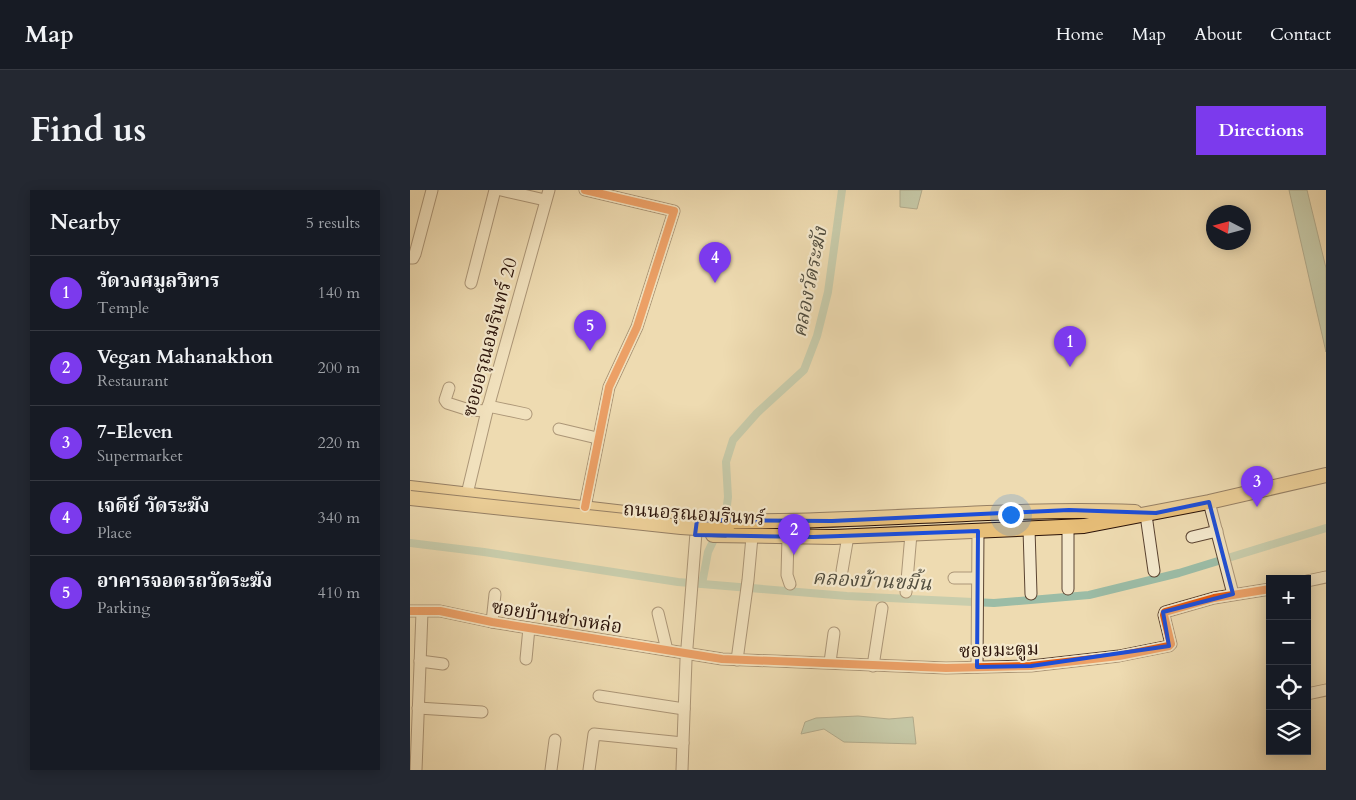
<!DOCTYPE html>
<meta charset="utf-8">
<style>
:root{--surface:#171b24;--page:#242831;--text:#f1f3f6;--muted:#9ea1a6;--line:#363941;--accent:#7c3aed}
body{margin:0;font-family:Cardo,"Noto Serif Thai",serif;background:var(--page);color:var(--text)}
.controls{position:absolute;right:15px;bottom:15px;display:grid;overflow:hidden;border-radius:0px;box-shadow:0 2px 12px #0003}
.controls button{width:45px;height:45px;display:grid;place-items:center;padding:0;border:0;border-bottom:1px solid var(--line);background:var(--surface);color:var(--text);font:25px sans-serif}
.compass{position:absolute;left:796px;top:15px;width:45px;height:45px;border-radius:50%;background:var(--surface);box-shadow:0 2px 12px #0003;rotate:276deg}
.you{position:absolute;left:600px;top:324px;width:18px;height:18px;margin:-12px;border:4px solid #fff;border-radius:50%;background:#1a73e8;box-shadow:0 0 0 8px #1a73e833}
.badge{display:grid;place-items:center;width:32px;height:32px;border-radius:50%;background:var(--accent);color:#fff;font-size:16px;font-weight:700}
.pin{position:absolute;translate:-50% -41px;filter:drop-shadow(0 1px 2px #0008)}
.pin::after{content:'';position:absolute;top:26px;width:18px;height:15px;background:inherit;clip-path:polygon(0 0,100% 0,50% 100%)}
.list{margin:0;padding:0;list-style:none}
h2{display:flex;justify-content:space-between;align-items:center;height:65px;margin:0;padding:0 20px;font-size:21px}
h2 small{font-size:16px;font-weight:400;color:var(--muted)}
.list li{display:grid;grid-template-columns:32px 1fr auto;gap:15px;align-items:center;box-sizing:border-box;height:75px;padding:0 20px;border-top:1px solid var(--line)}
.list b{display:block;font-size:19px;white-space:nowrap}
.list p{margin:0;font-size:16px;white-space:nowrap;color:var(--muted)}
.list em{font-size:16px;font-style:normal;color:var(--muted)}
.icon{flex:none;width:28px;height:28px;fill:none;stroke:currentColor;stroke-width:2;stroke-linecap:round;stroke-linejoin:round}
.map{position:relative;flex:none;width:916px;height:580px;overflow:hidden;border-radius:0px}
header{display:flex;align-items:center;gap:30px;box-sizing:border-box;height:70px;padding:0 25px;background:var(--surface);border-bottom:1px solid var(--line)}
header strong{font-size:24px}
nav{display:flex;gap:28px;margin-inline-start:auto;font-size:18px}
.intro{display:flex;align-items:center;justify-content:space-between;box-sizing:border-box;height:120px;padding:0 30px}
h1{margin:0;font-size:35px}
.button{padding:12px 22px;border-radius:0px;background:var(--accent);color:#fff;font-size:18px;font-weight:700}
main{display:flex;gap:30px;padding:0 30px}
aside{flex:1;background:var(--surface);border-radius:0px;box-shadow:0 2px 12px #0003}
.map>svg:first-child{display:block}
</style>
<header>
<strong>Map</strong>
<nav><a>Home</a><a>Map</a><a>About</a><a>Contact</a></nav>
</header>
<div class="intro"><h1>Find us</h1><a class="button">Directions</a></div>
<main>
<aside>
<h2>Nearby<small>5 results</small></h2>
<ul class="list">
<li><span class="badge">1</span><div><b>วัดวงศมูลวิหาร</b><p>Temple</p></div><em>140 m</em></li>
<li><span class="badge">2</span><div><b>Vegan Mahanakhon</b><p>Restaurant</p></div><em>200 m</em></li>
<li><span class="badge">3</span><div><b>7-Eleven</b><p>Supermarket</p></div><em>220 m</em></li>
<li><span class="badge">4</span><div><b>เจดีย์ วัดระฆัง</b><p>Place</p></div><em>340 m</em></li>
<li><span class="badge">5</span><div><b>อาคารจอดรถวัดระฆัง</b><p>Parking</p></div><em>410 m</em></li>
</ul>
</aside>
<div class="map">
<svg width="916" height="580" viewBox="0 0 916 580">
<rect width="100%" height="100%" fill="#eedbb1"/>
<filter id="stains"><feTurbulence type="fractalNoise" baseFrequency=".004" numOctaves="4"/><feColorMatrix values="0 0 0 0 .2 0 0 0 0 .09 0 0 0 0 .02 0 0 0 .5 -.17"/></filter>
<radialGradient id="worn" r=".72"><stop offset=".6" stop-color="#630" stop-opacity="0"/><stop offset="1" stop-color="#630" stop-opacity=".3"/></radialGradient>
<!-- water -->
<g fill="#9bbca6" stroke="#6e7867">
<path d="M490 0H512L507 19 490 17Z"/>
<path d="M879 0H897L916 78V162Z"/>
<path d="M448 526 479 529 503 527 506 554 434 552 414 539 391 544 395 532 406 528Z"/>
</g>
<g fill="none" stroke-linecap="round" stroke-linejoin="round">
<!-- canal -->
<g stroke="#9bbca6" stroke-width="8">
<path d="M311 333 316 323 318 307 316 272 323 250 347 223 394 180 407 146 418 102 432 0"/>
<path d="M0 353 74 362 268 392 437 406 584 413 679 405 769 383 916 338"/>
<path d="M292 394 298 362 307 343"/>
</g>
<defs>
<g id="minor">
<path d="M91 0 135 10"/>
<path d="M175 0 264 21 227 137 199 197 175 317"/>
<path d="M0 68H3L5 64 22 0"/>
<path d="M61 93 85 0"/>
<path d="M39 198 35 210 37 213 59 220 77 221"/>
<path d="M78 216 116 224"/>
<path d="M149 239 187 248"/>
<path d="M57 304 77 221 139 0"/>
<path d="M799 312 823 404"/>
<path d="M736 325 744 381"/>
<path d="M658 338V399"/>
<path d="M619 339 621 404"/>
<path d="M378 347 377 385 380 394"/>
<path d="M782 347 807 341"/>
<path d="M432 381 438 346"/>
<path d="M544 388H567"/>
<path d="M897 391 916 387"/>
<path d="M496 402 501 344"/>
<path d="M0 421H30L82 432 312 469 536 478 621 476 709 466 759 456 761 454 754 425 755 422 804 408 860 399"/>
<path d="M248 423 257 460"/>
<path d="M82 432 85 404"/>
<path d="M116 469 119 438"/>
<path d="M327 470 338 390 342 347"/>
<path d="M10 471 33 474"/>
<path d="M420 472 424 443"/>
<path d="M463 476 472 418"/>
<path d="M567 477 568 341"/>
<path d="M897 504 916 500"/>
<path d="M189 506 274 519"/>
<path d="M8 518 72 522"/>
<path d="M6 580 12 422"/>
<path d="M141 580 145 550"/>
<path d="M179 580 184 544 273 553"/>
<path d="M272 580 276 470 287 330"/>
</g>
<g id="major">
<path d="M0 298 267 329C420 338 572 316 725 322"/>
<path d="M303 345 424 347 674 336 799 312 916 285"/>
</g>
</defs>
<!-- minor casing -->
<use href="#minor" stroke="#5b4432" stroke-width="13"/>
<!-- major casing -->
<use href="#major" stroke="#2a1208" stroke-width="16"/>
<!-- minor -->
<use href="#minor" stroke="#f4e8cc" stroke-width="11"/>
<!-- major -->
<use href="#major" stroke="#e7be78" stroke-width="14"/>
<defs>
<path id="major-bridge" d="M0 308 271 337 317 340"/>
</defs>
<!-- major-bridge casing -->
<use href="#major-bridge" stroke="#2a1208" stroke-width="16" stroke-linecap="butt"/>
<!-- major-bridge -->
<use href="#major-bridge" stroke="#e7be78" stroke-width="14"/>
<defs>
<g id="cycleway">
<path d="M175 0 264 21 227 137 199 197 175 317"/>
<path d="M0 421H30L82 432 312 469 536 478 621 476 709 466 759 456 761 454 754 425 755 422 804 408 860 399"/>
</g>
</defs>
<!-- cycleway casing -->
<use href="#cycleway" stroke="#f4e8cc" stroke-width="11"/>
<!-- cycleway -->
<use href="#cycleway" stroke="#e8590c" stroke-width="8"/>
</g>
<!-- marked area -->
<path d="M0 0H916V580H0ZM799 312 823 404 753 422 759 456 621 476 567 477 568 341 403 347 285 345 287 330 422 331 659 320 746 323Z" fill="#eedbb1" fill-opacity=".55" fill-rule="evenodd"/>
<path fill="none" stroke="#1d4ed8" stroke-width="4" stroke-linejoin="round" d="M799 312 823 404 753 422 759 456 621 476 567 477 568 341 403 347 285 345 287 330 422 331 659 320 746 323Z"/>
<g text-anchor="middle" stroke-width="4.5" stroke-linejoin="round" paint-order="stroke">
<!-- street labels -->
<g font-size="19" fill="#2a1208" stroke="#f4e8cc">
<text transform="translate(79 147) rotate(-75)" y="7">ซอยอรุณอมรินทร์ 20</text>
<text transform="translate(284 323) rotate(4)" y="7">ถนนอรุณอมรินทร์</text>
<text transform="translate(147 426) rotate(9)" y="7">ซอยบ้านช่างหล่อ</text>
<text transform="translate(589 459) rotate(-2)" y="7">ซอยมะตูม</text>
</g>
<!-- water labels -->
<g font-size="20" font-style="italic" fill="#524e3f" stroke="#f4e8cc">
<text transform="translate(399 92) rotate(-79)" y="7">คลองวัดระฆัง</text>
<text transform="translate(462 390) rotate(3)" y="7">คลองบ้านขมิ้น</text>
</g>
</g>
<rect width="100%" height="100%" filter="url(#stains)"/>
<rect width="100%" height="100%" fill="url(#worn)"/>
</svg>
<div class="controls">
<button>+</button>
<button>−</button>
<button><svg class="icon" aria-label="locate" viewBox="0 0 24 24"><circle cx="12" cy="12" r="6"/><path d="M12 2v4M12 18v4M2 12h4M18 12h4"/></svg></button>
<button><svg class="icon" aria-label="layers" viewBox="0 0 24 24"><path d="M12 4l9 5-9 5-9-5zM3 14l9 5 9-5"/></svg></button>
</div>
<svg class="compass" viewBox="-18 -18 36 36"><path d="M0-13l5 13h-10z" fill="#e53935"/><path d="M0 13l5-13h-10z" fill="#9ea1a6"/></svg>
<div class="you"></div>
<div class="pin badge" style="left:660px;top:177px">1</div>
<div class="pin badge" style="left:384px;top:365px">2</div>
<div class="pin badge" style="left:847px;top:317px">3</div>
<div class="pin badge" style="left:305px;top:93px">4</div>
<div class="pin badge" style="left:180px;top:161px">5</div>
</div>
</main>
